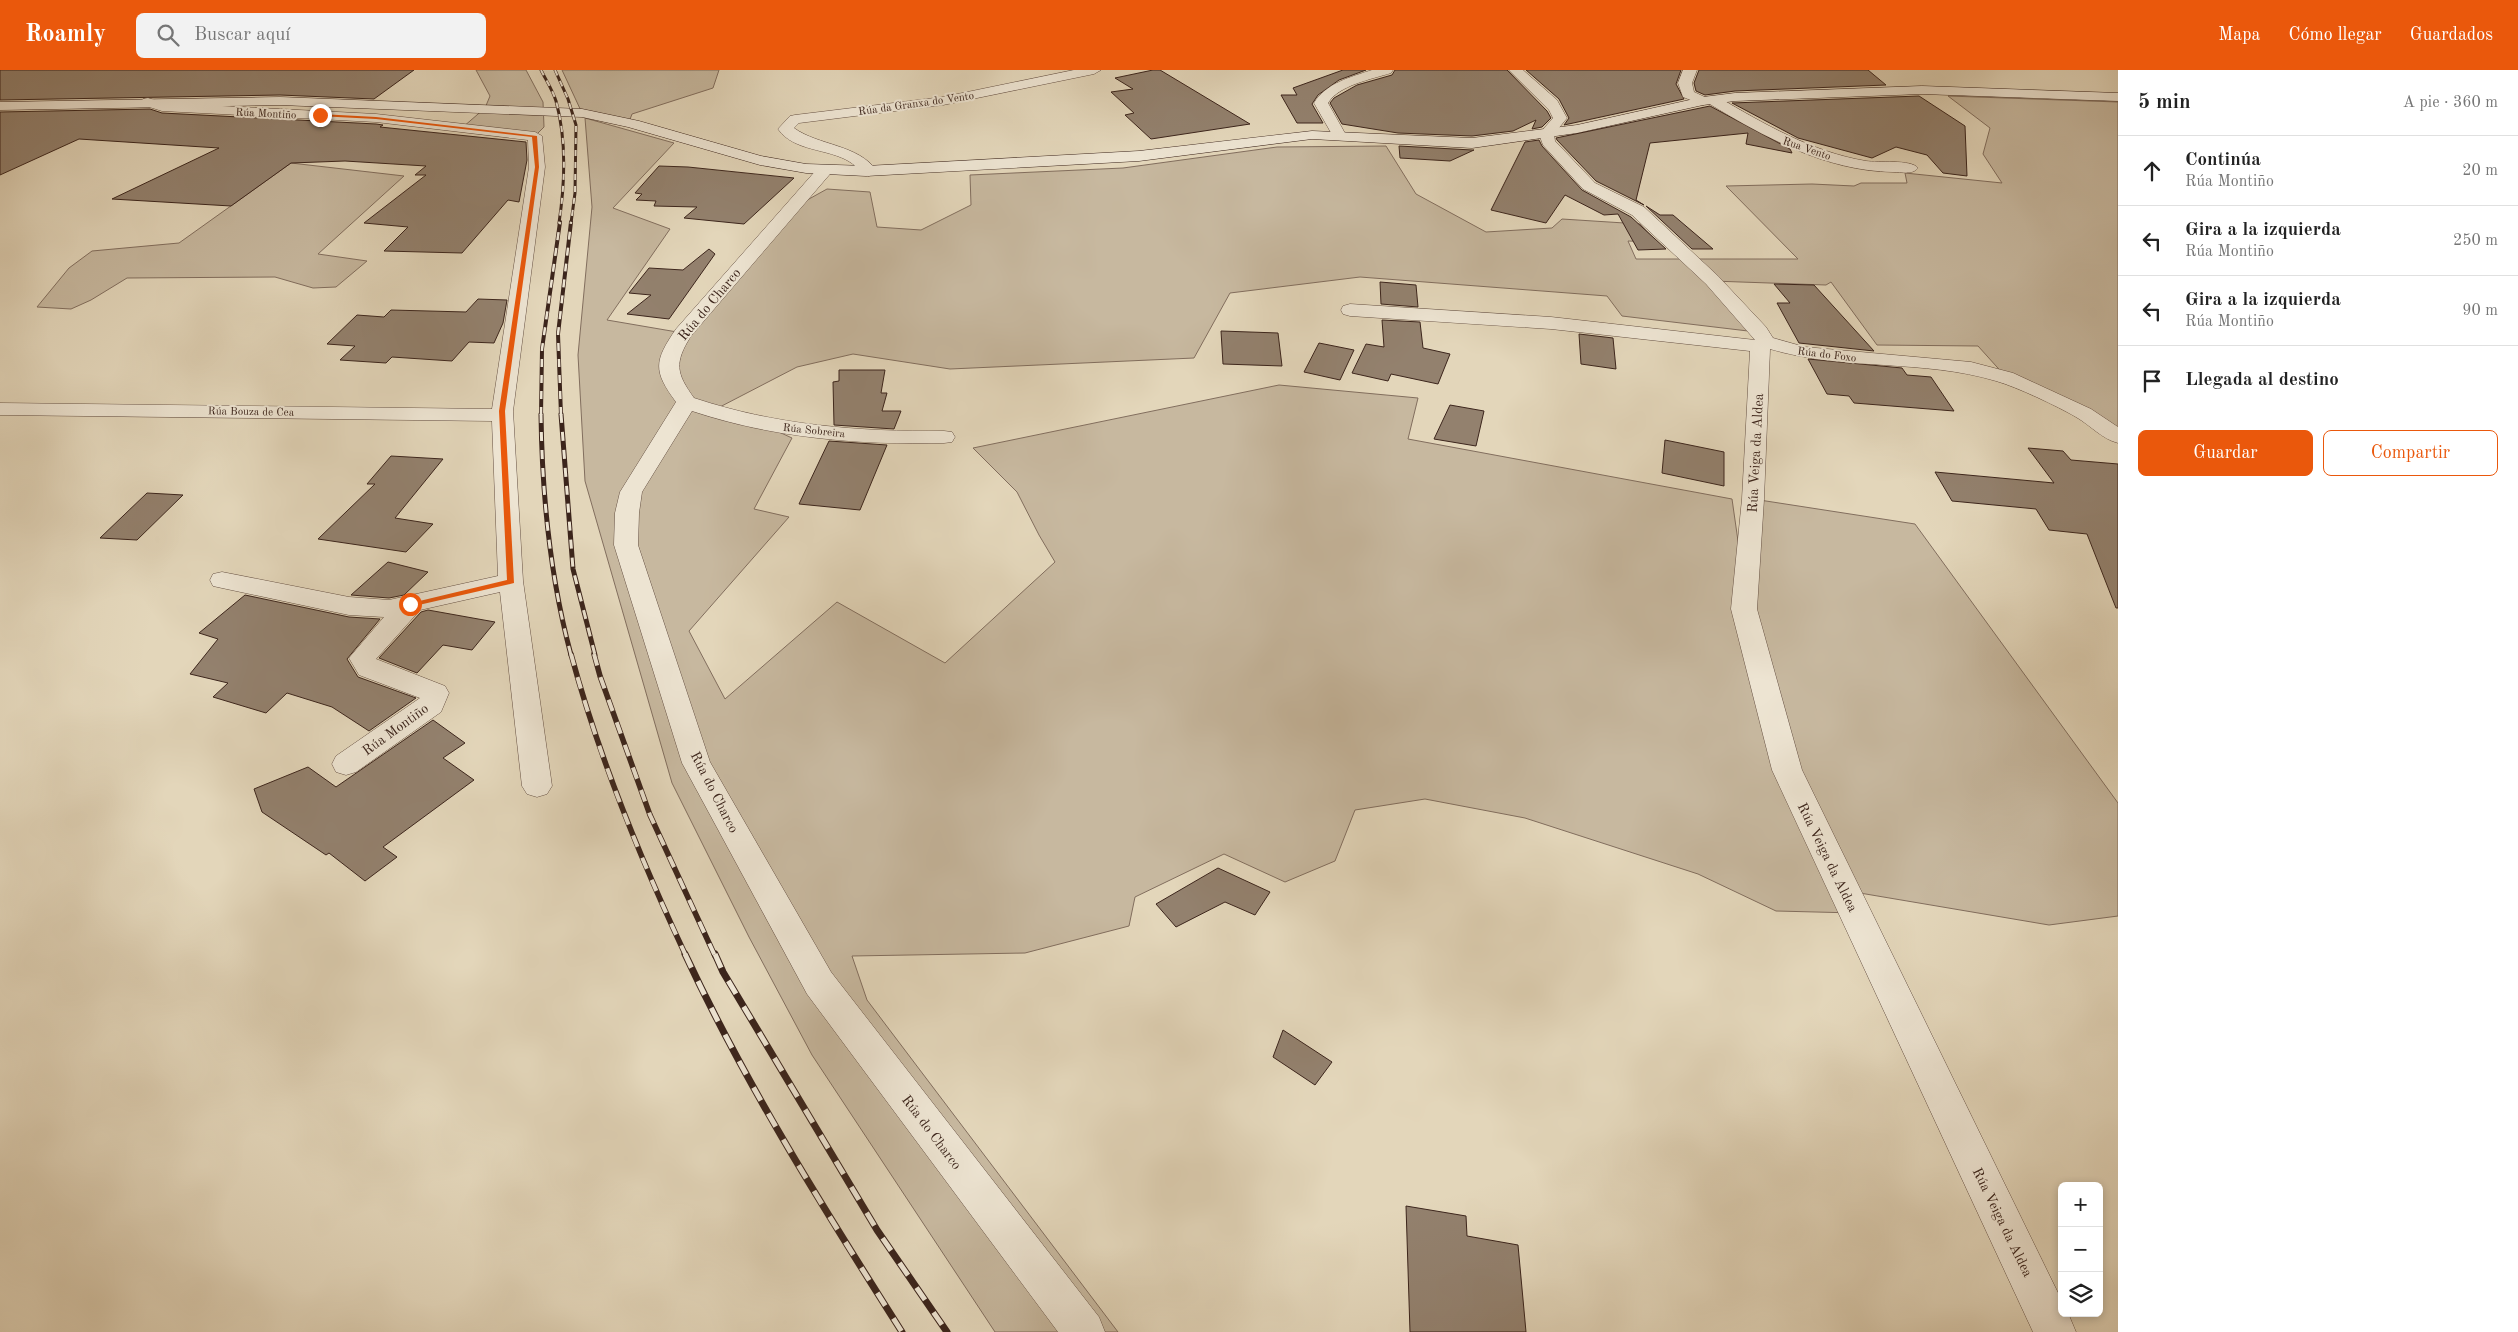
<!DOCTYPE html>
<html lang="es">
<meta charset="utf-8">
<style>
:root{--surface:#fff;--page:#f2f2f2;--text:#222;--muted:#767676;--line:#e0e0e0;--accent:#ea580c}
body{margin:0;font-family:"Old Standard TT",serif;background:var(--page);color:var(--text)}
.controls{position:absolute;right:15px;bottom:15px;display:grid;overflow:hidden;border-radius:8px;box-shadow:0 2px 8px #0003}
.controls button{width:45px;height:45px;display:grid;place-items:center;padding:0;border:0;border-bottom:1px solid var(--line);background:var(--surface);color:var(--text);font:25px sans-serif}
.stop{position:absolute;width:15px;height:15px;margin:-11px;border:4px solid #ea580c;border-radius:50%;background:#fff}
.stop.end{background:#ea580c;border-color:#fff;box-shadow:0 1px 5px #0008}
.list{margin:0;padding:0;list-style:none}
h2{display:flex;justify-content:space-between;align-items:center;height:65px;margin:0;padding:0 20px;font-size:21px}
h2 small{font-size:16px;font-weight:400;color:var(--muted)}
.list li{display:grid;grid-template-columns:32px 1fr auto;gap:15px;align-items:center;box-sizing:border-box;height:70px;padding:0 20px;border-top:1px solid var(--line)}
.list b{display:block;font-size:19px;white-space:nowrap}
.list p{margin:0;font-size:16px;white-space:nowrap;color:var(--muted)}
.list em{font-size:16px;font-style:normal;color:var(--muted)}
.actions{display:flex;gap:10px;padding:15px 20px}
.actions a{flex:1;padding:11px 0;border:1px solid var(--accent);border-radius:8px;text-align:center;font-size:18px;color:var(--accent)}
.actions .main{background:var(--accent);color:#fff}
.icon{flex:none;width:28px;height:28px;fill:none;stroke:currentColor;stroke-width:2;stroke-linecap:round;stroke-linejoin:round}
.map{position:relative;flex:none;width:2118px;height:1262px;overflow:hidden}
header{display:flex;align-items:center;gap:30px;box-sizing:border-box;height:70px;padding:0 25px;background:var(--accent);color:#fff}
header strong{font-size:24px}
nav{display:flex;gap:28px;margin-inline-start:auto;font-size:18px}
.search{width:350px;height:45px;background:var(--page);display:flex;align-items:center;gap:12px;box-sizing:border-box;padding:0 18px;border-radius:8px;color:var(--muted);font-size:19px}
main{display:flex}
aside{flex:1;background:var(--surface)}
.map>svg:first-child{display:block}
</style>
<header>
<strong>Roamly</strong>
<div class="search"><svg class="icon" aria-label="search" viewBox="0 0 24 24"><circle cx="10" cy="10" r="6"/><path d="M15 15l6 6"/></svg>Buscar aquí</div>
<nav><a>Mapa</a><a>Cómo llegar</a><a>Guardados</a></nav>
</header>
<main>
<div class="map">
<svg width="2118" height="1262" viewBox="0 0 2118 1262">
<rect width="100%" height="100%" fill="#e3d6ba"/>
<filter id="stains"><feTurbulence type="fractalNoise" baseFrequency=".004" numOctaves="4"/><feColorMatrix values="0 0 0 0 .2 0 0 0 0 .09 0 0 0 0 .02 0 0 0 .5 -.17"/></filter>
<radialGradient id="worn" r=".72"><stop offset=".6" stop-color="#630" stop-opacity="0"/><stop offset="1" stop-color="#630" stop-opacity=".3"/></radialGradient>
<!-- green -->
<g fill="#c7b89f" stroke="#826e5e">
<path d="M476 0H526L543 32 544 57 535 66 463 57 485 38 490 26Z"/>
<path d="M562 0H719L713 18 632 44 629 52 582 43Z"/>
<path d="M1948 26 2118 32V368L2006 307 1978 276 1877 275 1831 212 1826 215 1712 211 1748 261 1622 246 1607 226 1360 207 1230 223 1194 288 950 299 853 284 797 297 714 340 755 351 792 368 754 439 789 447 689 561 725 629 837 532 945 593 1055 492 1039 465 1017 422 973 378 1279 315 1418 328 1408 369 1732 429 1745 520 1753 429 1915 454 2118 733V846L2049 855 1848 821 1855 843 1776 841 1698 804 1525 748 1425 729 1355 740 1335 791 1285 812 1224 784 1135 827 1129 856 1025 883 852 886 867 930 1118 1262H995L812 985 749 867 672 713 585 411 578 285 592 137 585 48 674 73 613 138 670 159 607 250 683 263 791 139 827 119 870 122 877 157 921 160 971 135 970 105 1123 98 1277 77 1386 76 1416 124 1486 162 1552 158 1562 149 1640 154 1657 172 1628 171 1636 189H1798L1726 116 1812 114 1854 116 1861 113H1907L1905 103 2002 113 1983 84 1990 58Z"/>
<path d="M291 93 404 106 318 184 367 191 336 217 313 218 275 207 127 208 91 230 71 239 37 237 69 198 92 181 179 173Z"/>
</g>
<!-- building -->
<g fill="#93816e" stroke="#3c251c">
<path d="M0 0H414L374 29 280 25 0 30Z"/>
<path d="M1153 0H1160L1250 54 1151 69 1125 45 1134 43 1111 22 1133 19 1115 8Z"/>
<path d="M1343 0H1366L1339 10 1318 25 1312 34 1323 53H1297L1281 25H1297L1293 18Z"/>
<path d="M1395 0H1507L1547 41 1551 48 1542 57 1532 59 1536 50 1513 61 1472 66 1398 63 1342 54 1330 33 1334 28 1357 15 1392 5Z"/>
<path d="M1526 0H1681L1676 14 1684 29 1564 55 1569 48 1559 29Z"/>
<path d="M1699 0H1868L1886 15 1735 21 1705 25 1696 21 1694 13Z"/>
<path d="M1919 26 1965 56 1967 106 1943 103 1927 85 1896 77 1872 88 1798 68 1732 33Z"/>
<path d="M1710 36 1790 79 1792 83 1746 74 1748 63 1650 73 1636 130 1644 135 1596 111 1557 70 1556 68Z"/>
<path d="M150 39 162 43 376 54 383 55 380 57 526 72 527 90 519 132 508 130 462 183 384 181 408 157 364 153 426 105H415L426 96 345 91 291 93 231 136 112 129 219 78 79 69 0 105V42Z"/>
<path d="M1539 70 1542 76 1582 120 1631 147 1666 179 1638 180 1618 144 1604 145 1565 125 1546 153 1491 140 1525 72Z"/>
<path d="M1399 76 1472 80H1474L1450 91 1400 88Z"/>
<path d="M659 96 688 97 794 108 744 154 684 148 697 137 654 136 656 131 636 130 642 124 635 123Z"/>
<path d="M1646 136 1660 145H1673L1713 179H1692Z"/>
<path d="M709 179 715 184 669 249 627 244 651 225 629 223 649 198 683 200Z"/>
<path d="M1380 212 1416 215 1418 237 1381 234Z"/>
<path d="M1774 214 1814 215 1874 281 1799 273 1777 233H1790Z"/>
<path d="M478 229 507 230 503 253 494 273 469 272 452 291 392 287 386 293 340 290 355 276 327 274 357 245 384 247 391 240 466 242Z"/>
<path d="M1382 250 1420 252 1423 278 1450 284 1438 314 1391 304 1388 311 1352 303 1366 274 1384 277Z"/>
<path d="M1221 261 1278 263 1282 296 1223 294Z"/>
<path d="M1579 264 1613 268 1616 299 1581 294Z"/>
<path d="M1319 273 1354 280 1340 310 1304 302Z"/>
<path d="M1808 289 1902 298 1907 305 1931 307 1954 341 1854 333 1849 326 1827 324Z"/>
<path d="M839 300H885L881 323H887L882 341H901L894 359 834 355 833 312 839 311Z"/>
<path d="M1450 335 1484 341 1476 376 1434 369Z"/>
<path d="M1665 370 1724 382V416L1662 403Z"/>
<path d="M829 371 887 375 860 440 799 434Z"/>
<path d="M2028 378 2063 381 2071 390 2118 394V538H2116L2087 464 2049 460 2036 439 1952 431 1935 402 2054 413Z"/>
<path d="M391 386 443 389 395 448 433 454 406 482 318 469 375 414H367Z"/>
<path d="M147 423 183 425 137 470 100 468Z"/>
<path d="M388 492 428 502 404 525 389 528 351 525Z"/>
<path d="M245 525 349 547 380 549 347 589 358 607 416 628 369 661 332 637 287 623 266 643 213 627 228 613 190 604 218 569 199 563Z"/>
<path d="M428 540 495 552 472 580 443 575 417 603 379 588 421 542Z"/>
<path d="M433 650 465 673 443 688 474 710 383 777 397 787 365 811 329 783 326 785 262 742 254 719 308 697 336 717Z"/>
<path d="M1218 798 1270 822 1255 845 1225 832 1176 857 1156 834Z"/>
<path d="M1283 960 1332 992 1315 1015 1273 987Z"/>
<path d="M1406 1136 1466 1146 1467 1166 1518 1175 1526 1262H1410Z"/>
</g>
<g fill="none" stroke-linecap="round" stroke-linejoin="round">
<defs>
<g id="minor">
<path d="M1074 0H1101L1094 4 943 35 799 53 794 58C819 76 858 74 877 101L869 106C860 104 857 96 850 92 828 78 794 82 778 59L790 46 795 45 943 27Z"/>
<path d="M1372 0H1393L1391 3C1372 9 1339 15 1328 33L1346 65 1339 69 1334 68 1314 33C1326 13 1351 7 1372 0Z"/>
<path d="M1509 0H1523L1557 30 1567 48 1554 64 1555 71 1595 113 1644 137 1718 206 1766 257 1773 268 1805 277 1971 292 2013 303 2091 339 2118 357V373C2102 369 2090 355 2076 347 2057 336 2017 317 1996 311 1923 289 1844 301 1770 279L1764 429 1757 539 1802 700 2062 1231V1243H2068L2076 1262H2033L1772 700 1731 539 1742 429 1750 281 1551 259 1350 246 1343 244 1341 240 1343 236 1350 234 1551 247 1755 270 1706 214 1632 145 1583 119 1543 75 1539 64 1553 48 1549 40Z"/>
<path d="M1683 0H1697L1692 13 1694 22 1707 28 1718 27C1764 54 1812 82 1866 91 1878 93 1911 89 1918 98 1913 105 1901 102 1893 102 1825 101 1765 67 1708 33L1703 35 1683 27 1678 13Z"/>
<path d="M148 28 164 33 376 44 535 62 542 66 545 97 513 341 523 511 552 716 547 724 537 727 527 724 522 716 500 522 420 540 376 589 445 616 449 623 441 642 356 702 346 705 336 702 332 694 336 686 420 628 359 605 349 588 384 547 349 545 222 518 213 516 210 510 213 504 222 502 349 527 389 530 498 506 492 351 0 345V333L492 339 529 97 528 70 376 52 162 41 143 35 141 32 143 29Z"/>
<path d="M824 96 832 101 830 104 691 266C674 293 676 303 694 328 775 355 859 362 944 361L952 362 955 367 952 372 944 373C859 375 773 368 692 341L642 422 639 443 638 475 710 692 831 902 1099 1247 1105 1262H1058L807 924 682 693 614 475 615 443 620 422 676 332C653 301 654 291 676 259L818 98Z"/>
</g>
<path id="secondary" d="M1922 16 2118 23V31L1922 24 1735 31 1703 35 1577 63 1472 78 1312 69 1139 91 866 106 806 103 760 95 628 57 582 47 280 35 0 40V32L280 27 582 39 639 51 761 86 806 94 866 96 1139 81 1312 61 1472 68 1577 55 1703 27 1735 23Z"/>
</defs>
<!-- minor casing -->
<use href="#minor" stroke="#665144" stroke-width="1"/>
<!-- secondary casing -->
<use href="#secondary" stroke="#3c251c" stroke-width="1"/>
<!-- minor -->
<use href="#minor" fill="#ede4d2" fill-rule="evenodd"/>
<!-- secondary -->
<use href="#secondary" fill="#ede4d2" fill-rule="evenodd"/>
<defs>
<g id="rail-far4">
<path d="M541 0C546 10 553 21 556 31 567 71 565 113 559 153"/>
<path d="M555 0 568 29 576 55 575 123 571 153"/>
</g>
<g id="rail-far3">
<path d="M541 345 542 279 560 152"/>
<path d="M561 345 558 264 571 152"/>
</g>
<g id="rail-far2">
<path d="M541 344C542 425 550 507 571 585"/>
<path d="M561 344 573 499 595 585"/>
</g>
<g id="rail-far1">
<path d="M571 584C599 688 640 788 686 886"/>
<path d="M594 584 600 606 650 745 715 886"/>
</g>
<g id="rail">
<path d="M685 884C747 1017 824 1139 902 1262"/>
<path d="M715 884 723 902 877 1160 947 1262"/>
</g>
</defs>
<!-- rail-far4 casing -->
<use href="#rail-far4" stroke="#3c251c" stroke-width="3"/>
<!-- rail-far3 casing -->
<use href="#rail-far3" stroke="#3c251c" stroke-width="4"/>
<!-- rail-far2 casing -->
<use href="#rail-far2" stroke="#3c251c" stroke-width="5"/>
<!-- rail-far1 casing -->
<use href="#rail-far1" stroke="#3c251c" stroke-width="5.5"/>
<!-- rail casing -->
<use href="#rail" stroke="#3c251c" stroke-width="7"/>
<!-- rail-far4 -->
<use href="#rail-far4" stroke="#ede4d2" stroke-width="2" stroke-dasharray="6" stroke-linecap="butt"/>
<!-- rail-far3 -->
<use href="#rail-far3" stroke="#ede4d2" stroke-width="2.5" stroke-dasharray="8" stroke-linecap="butt"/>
<!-- rail-far2 -->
<use href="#rail-far2" stroke="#ede4d2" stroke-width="3" stroke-dasharray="9" stroke-linecap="butt"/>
<!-- rail-far1 -->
<use href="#rail-far1" stroke="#ede4d2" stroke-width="4" stroke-dasharray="12" stroke-linecap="butt"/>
<!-- rail -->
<use href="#rail" stroke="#ede4d2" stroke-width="5" stroke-dasharray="15" stroke-linecap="butt"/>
</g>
<!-- route -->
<path fill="#ea580c" d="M320 44 376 47 537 66 539 97 505 341 514 513 410 537 407 534 507 510 499 341 535 97 532 67 376 49 318 46Z"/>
<g text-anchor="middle" stroke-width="4" stroke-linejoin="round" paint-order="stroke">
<!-- far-street labels -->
<g font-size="11" fill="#3c251c" stroke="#ede4d2">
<text transform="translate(916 33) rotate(-8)" y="4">Rúa da Granxa do Vento</text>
<text transform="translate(266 43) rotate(3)" y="4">Rúa Montiño</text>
<text transform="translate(1807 78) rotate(19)" y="4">Rua Vento</text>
<text transform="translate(1827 284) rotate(7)" y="4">Rúa do Foxo</text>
<text transform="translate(251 341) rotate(1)" y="4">Rúa Bouza de Cea</text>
<text transform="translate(814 360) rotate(6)" y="4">Rúa Sobreira</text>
</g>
<!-- street labels -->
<g font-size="14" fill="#3c251c" stroke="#ede4d2">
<text transform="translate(709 234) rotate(-50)" y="5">Rúa do Charco</text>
<text transform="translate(1755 383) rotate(-87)" y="5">Rúa Veiga da Aldea</text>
<text transform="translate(395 659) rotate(-36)" y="5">Rúa Montiño</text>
<text transform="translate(715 722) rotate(63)" y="5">Rúa do Charco</text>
<text transform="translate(1828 787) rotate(64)" y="5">Rúa Veiga da Aldea</text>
<text transform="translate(932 1062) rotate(53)" y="5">Rúa do Charco</text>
<text transform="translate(2003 1152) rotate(64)" y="5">Rúa Veiga da Aldea</text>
</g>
</g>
<rect width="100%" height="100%" filter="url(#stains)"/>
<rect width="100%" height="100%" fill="url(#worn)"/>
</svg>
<div class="controls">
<button>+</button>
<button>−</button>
<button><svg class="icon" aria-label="layers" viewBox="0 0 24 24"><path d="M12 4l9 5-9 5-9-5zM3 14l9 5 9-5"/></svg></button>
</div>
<div class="stop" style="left:410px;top:534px"></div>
<div class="stop end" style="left:320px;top:45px"></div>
</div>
<aside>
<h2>5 min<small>A pie · 360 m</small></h2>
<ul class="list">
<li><svg class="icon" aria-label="ahead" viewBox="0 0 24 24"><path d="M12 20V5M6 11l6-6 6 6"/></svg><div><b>Continúa</b><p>Rúa Montiño</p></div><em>20 m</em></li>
<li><svg class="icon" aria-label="left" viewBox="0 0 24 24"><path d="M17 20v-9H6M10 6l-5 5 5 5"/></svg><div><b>Gira a la izquierda</b><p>Rúa Montiño</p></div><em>250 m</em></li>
<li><svg class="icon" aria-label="left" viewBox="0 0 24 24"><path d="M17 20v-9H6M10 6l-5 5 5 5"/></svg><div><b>Gira a la izquierda</b><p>Rúa Montiño</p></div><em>90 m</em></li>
<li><svg class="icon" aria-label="arrive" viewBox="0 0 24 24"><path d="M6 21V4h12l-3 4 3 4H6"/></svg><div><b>Llegada al destino</b></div></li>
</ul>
<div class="actions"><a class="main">Guardar</a><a>Compartir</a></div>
</aside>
</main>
